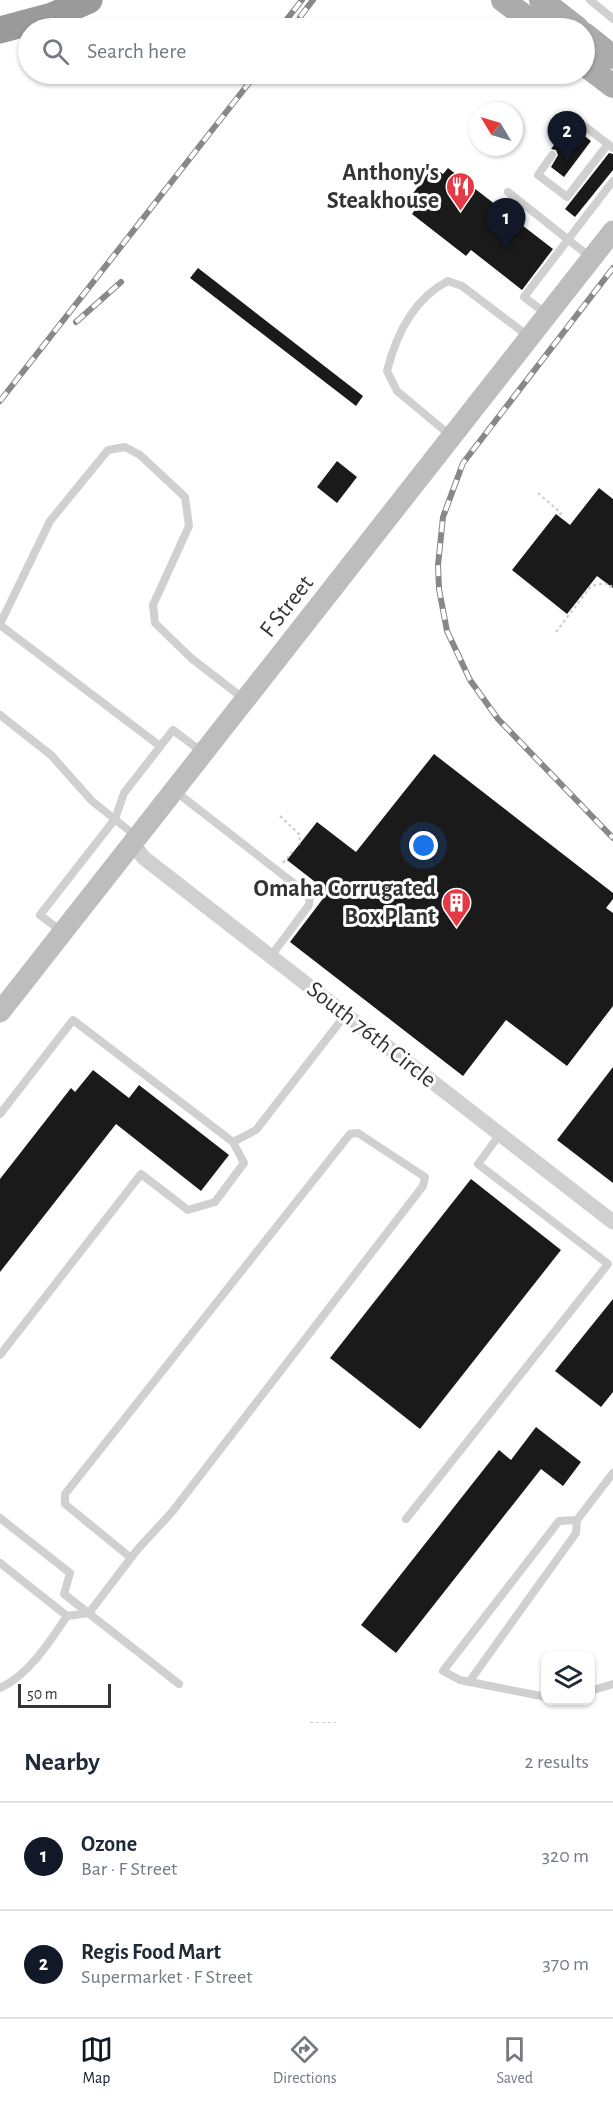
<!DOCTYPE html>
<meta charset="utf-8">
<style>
:root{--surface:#fff;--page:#f2f2f3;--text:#1f2937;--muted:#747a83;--line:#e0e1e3;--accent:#111827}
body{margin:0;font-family:"Alegreya Sans",sans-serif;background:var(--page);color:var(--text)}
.controls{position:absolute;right:18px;bottom:18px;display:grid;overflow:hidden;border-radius:12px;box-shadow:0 2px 4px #0004}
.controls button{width:54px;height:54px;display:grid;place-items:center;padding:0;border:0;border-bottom:2px solid var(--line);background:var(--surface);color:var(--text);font:30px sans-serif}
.compass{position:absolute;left:469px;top:102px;width:54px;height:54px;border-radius:50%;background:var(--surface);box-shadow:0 2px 4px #0004;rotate:308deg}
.scale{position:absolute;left:18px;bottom:15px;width:93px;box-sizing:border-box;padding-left:6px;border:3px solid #333;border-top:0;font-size:16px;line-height:21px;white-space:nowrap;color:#333;-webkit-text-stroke:4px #fff;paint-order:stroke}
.you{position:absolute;left:424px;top:846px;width:21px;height:21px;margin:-15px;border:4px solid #fff;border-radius:50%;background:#1a73e8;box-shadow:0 0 0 9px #1a73e833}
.badge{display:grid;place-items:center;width:39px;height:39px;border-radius:50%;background:var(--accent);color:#fff;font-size:20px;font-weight:700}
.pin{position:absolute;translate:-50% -50px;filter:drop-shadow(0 2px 3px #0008)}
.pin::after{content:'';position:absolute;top:32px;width:21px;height:18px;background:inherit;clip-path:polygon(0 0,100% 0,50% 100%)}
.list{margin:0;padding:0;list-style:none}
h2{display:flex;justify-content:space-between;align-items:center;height:78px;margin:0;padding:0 24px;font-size:26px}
h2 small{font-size:20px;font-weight:400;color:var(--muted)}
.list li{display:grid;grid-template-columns:39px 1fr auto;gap:18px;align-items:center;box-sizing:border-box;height:108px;padding:0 24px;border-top:2px solid var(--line)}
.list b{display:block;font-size:22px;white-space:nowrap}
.list p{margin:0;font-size:20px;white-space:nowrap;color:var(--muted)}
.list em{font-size:20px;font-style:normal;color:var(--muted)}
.icon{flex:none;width:33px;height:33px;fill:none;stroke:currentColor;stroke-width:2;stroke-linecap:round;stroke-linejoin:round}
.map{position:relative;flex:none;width:613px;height:1723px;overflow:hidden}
.search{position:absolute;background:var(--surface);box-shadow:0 2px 4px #0004;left:18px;right:18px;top:18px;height:66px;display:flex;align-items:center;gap:15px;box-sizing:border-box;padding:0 21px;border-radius:33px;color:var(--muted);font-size:22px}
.sheet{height:294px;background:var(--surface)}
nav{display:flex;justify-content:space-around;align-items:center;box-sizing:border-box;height:84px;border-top:2px solid var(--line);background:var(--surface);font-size:16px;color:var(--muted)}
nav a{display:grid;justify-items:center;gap:3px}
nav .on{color:var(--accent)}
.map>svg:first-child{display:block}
</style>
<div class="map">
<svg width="613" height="1723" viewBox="0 0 613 1723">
<rect width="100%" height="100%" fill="#fff"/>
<!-- building -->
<g fill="#1a1a1a">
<path d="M578 131 591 141 564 177 551 167 558 155 556 150 551 149 561 136 569 141Z"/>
<path d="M609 153 613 154V170L575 217 565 209Z"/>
<path d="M433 167 443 174 448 168 553 249 522 290 471 250 466 256 412 214 420 203 411 196Z"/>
<path d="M198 268 363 396 356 406 190 278Z"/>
<path d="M337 461 357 477 337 503 317 487Z"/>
<path d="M599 488 613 499V588L597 576 567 614 512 570 556 514 570 525Z"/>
<path d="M434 754 613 893V899L606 908 613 913V1006L567 1066 506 1020 463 1076 290 942 328 892 287 860 317 822 356 852Z"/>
<path d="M613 1067V1183L557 1140Z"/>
<path d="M93 1070 129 1098 139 1085 229 1155 201 1191 116 1124 0 1272V1179L71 1088 75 1092Z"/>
<path d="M471 1179 561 1250 420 1429 330 1358Z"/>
<path d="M613 1299V1392L601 1407 555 1371Z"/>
<path d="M536 1427 581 1462 563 1486 541 1469 396 1653 361 1625 499 1450 511 1460Z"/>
</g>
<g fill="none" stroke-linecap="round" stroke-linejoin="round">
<!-- path -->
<g stroke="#cdcdcd" stroke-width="2" stroke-dasharray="3 3" stroke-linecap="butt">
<path d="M538 493 561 513 559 516"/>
<path d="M556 632 591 586 605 583 610 587 613 584"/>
<path d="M280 816 300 835 299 845"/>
<path d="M283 863 293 851"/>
<path d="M310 1723H336"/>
</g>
<!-- lane -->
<g stroke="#d0d0d0" stroke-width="8">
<path d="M590 0 613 19"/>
<path d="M567 135 578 121 613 148"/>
<path d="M552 155 538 175 567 197 608 144"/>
<path d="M508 192 590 257"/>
<path d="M545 313 524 297 613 181"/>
<path d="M451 436 397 391 387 371C396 335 413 299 448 281L462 286 528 336"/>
<path d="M0 624 50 521 108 450 125 447 140 455 185 497 189 526 153 605 155 623 191 658 244 699"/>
<path d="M0 625 160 746"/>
<path d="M0 715 51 755 92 801 137 837"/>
<path d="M175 791 310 896 309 905 271 956"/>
<path d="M61 931 40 915 115 819 124 793 173 730 202 752"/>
<path d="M0 1114 73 1020 233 1142 244 1163 215 1202 188 1210 141 1174 0 1355"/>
<path d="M233 1142 256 1130 346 1014"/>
<path d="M0 1518 70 1573 64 1594 179 1684"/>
<path d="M406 1519 608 1264 478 1164 500 1134"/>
<path d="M0 1563 67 1616 89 1613 137 1550 172 1512 423 1186 425 1177 358 1133 350 1134 65 1494V1504L131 1558"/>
<path d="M469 1682 576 1533 577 1520"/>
<path d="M0 1688C29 1675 50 1641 67 1616"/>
<path d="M590 1691 613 1684"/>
<path d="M546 1697 460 1680 443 1671 559 1521 577 1520 613 1473"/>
</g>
<!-- street -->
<path stroke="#d0d0d0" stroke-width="15" d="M133 844 144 858 613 1222"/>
<!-- secondary -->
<path stroke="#bdbdbd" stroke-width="21" d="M0 1012 613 231"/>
<!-- primary -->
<g stroke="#ababab" stroke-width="24">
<path d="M503 0 540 28"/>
<path d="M541 0 577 28"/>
<path d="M584 34 613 57"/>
<path d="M584 64 613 86"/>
</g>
<!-- highway -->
<path stroke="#9a9a9a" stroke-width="27" d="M0 30 52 16 89 0"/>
<defs>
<g id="rail">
<path d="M300 17 313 0"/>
<path d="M280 28 302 0"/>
<path d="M613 268 463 463 443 517 438 565 439 589 447 631 470 680 498 719 613 838"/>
<path d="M76 322 121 282"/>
<path d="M0 401 256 74"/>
</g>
</defs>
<!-- rail casing -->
<use href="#rail" stroke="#888" stroke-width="6"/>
<!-- rail -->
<use href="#rail" stroke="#fff" stroke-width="4" stroke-dasharray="11" stroke-linecap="butt"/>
</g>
<!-- icons -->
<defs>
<symbol id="restaurant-pin" viewBox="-11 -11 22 30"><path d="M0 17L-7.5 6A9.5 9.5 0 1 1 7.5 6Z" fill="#e63946" stroke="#fff"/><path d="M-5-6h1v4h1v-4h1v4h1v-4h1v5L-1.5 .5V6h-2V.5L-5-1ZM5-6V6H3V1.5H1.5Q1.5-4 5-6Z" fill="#fff"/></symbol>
<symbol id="building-pin" viewBox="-11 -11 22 30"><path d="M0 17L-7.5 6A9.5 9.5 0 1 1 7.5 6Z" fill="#e63946" stroke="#fff"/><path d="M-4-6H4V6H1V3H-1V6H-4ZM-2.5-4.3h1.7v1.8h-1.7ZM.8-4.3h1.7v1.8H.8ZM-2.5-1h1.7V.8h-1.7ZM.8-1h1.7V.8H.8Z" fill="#fff"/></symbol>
</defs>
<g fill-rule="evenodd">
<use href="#restaurant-pin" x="444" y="170" width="33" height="45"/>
<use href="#building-pin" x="440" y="886" width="33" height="45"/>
</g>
<g text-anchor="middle" stroke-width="6" stroke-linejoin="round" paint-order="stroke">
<!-- poi labels -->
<g font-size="24" font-weight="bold" fill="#333" stroke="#fff" text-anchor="end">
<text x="439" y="180">Anthony's<tspan x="439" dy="28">Steakhouse</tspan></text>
<text x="436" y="896">Omaha Corrugated<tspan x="436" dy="28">Box Plant</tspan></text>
</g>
<!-- street labels -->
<g font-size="24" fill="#333" stroke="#fff">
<text transform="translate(286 606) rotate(-52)" y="8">F Street</text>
<text transform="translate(372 1034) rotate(38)" y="8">South 76th Circle</text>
</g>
</g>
</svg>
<div class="controls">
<button><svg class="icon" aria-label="layers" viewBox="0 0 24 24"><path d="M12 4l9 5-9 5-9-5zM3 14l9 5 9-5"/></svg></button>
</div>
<svg class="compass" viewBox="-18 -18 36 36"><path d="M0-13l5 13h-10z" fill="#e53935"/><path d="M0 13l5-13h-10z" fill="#747a83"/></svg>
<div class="scale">50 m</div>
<div class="you"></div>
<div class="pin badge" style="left:506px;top:248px">1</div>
<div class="pin badge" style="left:567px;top:161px">2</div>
<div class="search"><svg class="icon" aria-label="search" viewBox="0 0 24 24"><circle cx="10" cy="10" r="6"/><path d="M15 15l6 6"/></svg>Search here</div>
</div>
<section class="sheet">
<h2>Nearby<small>2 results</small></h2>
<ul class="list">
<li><span class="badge">1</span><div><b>Ozone</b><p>Bar · F Street</p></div><em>320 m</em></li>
<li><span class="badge">2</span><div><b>Regis Food Mart</b><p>Supermarket · F Street</p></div><em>370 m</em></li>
</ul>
</section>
<nav>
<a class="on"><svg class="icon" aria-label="map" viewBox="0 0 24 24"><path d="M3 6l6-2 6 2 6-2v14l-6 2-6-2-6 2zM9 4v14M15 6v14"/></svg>Map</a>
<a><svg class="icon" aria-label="directions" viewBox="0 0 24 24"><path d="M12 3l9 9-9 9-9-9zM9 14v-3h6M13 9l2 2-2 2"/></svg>Directions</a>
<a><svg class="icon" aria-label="saved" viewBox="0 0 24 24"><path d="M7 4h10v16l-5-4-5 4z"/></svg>Saved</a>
</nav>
